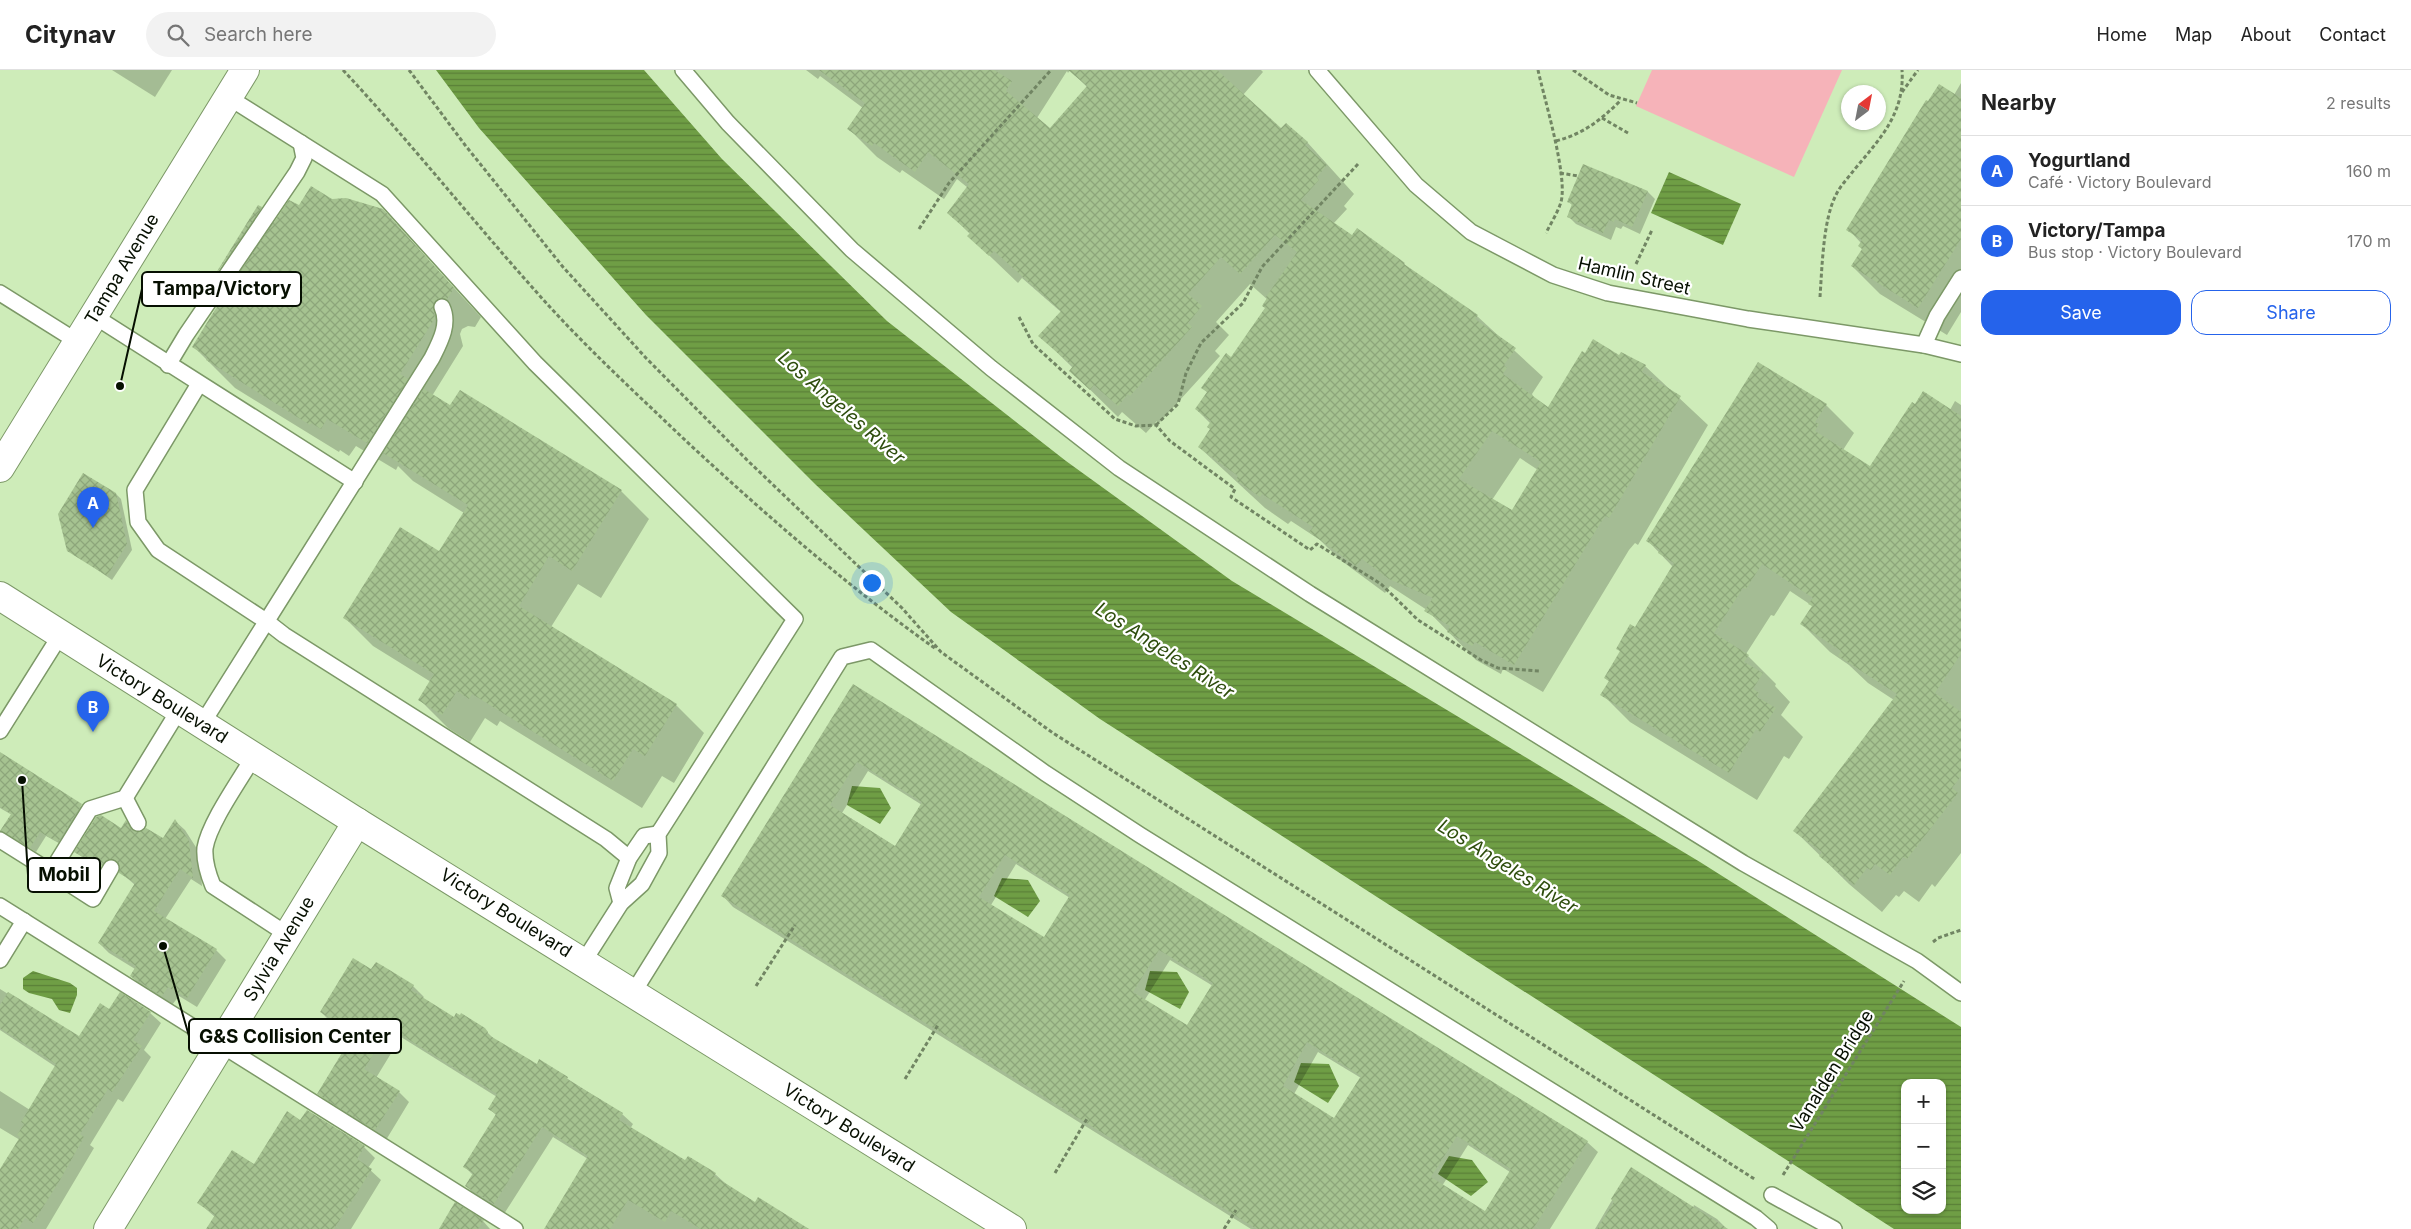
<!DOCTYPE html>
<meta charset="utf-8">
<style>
:root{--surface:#fff;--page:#f2f2f2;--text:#222;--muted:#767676;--line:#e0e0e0;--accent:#2563eb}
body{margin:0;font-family:Inter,sans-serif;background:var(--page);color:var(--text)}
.controls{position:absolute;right:15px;bottom:15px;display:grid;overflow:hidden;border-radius:10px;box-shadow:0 1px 4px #0004}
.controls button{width:45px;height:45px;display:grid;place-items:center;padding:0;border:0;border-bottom:1px solid var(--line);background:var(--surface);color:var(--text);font:25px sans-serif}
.compass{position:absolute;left:1841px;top:15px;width:45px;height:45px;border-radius:50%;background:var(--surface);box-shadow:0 1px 4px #0004;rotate:32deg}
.you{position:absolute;left:871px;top:512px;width:18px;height:18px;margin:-12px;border:4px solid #fff;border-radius:50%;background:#1a73e8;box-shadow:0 0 0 8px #1a73e833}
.badge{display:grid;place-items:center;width:32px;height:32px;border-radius:50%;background:var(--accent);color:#fff;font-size:16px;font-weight:700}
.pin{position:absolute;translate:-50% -41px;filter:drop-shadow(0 1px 2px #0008)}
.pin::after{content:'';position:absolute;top:26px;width:18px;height:15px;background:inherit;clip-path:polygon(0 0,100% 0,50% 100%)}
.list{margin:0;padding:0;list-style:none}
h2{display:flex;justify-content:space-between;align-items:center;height:65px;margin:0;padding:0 20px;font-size:21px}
h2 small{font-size:16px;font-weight:400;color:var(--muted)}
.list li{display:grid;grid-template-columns:32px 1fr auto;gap:15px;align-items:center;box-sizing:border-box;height:70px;padding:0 20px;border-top:1px solid var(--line)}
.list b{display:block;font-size:19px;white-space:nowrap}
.list p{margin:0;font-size:16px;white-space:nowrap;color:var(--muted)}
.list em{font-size:16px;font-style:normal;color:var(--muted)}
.actions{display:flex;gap:10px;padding:15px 20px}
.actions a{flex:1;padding:11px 0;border:1px solid var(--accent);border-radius:15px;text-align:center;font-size:18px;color:var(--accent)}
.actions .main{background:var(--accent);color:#fff}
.icon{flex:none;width:28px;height:28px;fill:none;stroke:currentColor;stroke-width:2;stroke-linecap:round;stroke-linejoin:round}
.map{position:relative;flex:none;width:1961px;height:1159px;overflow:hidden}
header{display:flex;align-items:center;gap:30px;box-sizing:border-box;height:70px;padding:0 25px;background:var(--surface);border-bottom:1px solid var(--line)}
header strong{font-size:24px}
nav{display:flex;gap:28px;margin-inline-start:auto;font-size:18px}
.search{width:350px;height:45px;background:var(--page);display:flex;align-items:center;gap:12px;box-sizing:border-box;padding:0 18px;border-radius:28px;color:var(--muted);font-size:19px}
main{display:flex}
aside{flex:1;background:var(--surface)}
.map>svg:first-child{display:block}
</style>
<header>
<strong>Citynav</strong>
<div class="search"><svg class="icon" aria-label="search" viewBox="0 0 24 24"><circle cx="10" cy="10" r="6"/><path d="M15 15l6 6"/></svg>Search here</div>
<nav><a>Home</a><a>Map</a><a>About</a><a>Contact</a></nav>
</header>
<main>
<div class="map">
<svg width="1961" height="1159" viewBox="0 0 1961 1159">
<defs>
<pattern id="water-rules" width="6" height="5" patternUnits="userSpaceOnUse" patternTransform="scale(1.25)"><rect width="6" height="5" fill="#6f9e45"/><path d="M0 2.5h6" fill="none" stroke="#597f37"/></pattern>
<pattern id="building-cross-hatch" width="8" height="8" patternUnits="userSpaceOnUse" patternTransform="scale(1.25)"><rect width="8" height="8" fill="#a6c391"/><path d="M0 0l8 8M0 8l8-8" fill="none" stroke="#8da67b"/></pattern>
</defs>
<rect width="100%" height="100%" fill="#ceecb9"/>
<!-- green -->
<path fill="#f6b3b9" d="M1652 0H1842L1794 107 1636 36Z"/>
<!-- water -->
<g fill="url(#water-rules)" fill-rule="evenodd">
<path d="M436 0H644L722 89 887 251 1066 391 1232 511 1700 792 1961 957V1159H1894L1100 649 951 542 815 414 646 245 479 58ZM1905 1013H1942V1140H1905Z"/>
<path d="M1669 102 1741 134 1723 175 1651 143Z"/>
<path d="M852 716 880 718 891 738 880 754 847 735Z"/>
<path d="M1002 808 1028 810 1040 831 1028 847 994 826Z"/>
<path d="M33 901 70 913 77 918V925L70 943 59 940 52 929 29 923 23 919V908Z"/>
<path d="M1150 901 1177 902 1189 922 1180 939 1145 920Z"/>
<path d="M1301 993 1329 994 1339 1016 1328 1033 1294 1012Z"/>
<path d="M1449 1086 1472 1090 1488 1112 1471 1126 1438 1104Z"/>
</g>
<!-- shadow -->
<g fill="#0003" fill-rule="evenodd">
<path d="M112 0H172L155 27Z"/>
<path d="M806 0H1261L1263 2 1243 25 1282 60 1307 72 1354 124 1344 136 1347 139 1333 154 1352 167 1404 194 1412 202 1477 246 1543 307 1532 324 1534 328 1549 338 1620 286 1645 296 1708 355 1638 475 1635 473 1629 480 1543 622 1503 599 1501 604 1476 590 1427 540 1390 516 1385 523 1339 489 1320 470 1291 451 1288 454 1265 438 1199 377 1211 359V354L1196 339 1208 323 1203 318 1231 289 1266 238 1268 230 1250 214 1216 252 1229 265 1215 281 1220 286 1159 353 1157 351 1146 363 1122 342 1118 347 1071 301 1073 298 1040 266 1061 242 1022 208 1018 213 969 166 970 164 949 143 968 118 957 109 944 129 902 100 900 103 877 87 849 59 863 38 820 6 818 9ZM1070 0 1087 17 1050 59 1037 48 1067 1 1068 3ZM1520 388 1538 400 1512 441 1492 430Z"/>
<path d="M1961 13V242L1947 265 1880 224 1852 196 1863 179 1861 173 1848 159 1926 31 1929 33 1954 25Z"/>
<path d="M1584 95 1648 122 1655 129 1640 164 1623 156 1621 159 1616 157 1611 170 1576 154 1568 146 1573 136 1568 131Z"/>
<path d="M332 130 382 140 481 247 475 257 468 256 462 259 460 264 463 276 432 326 451 337 621 421 649 449 601 528 578 514 551 557 676 635 704 663 674 713 662 706 642 738 500 651 497 656 485 648 470 672 448 658 420 630 431 612 373 576 345 548 440 483 464 443 413 411 398 396 396 400 356 376 349 386 340 380 339 382 235 318 194 277 223 229 210 216 258 137 275 153 299 137Z"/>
<path d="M1955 331 1961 335V783L1935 817 1932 814 1919 832 1904 821 1899 827 1896 825 1882 842 1849 814 1795 761 1894 630 1868 613 1849 595 1830 582 1802 554 1813 536 1811 535 1790 521 1774 546 1771 545 1746 584 1776 614 1775 616 1790 632 1781 645 1803 667 1789 689 1784 686 1757 730 1630 652 1602 624 1610 612 1605 608 1673 497 1648 471 1826 335 1854 363 1843 380 1871 398 1950 340Z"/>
<path d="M116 424 121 429 132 480 112 510 69 480Z"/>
<path d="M853 616 1587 1072 1598 1082 1550 1159H1251L733 837 723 826ZM868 701 922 735 896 777 842 743ZM1016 794 1070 828 1044 869 991 835ZM1170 890 1213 916 1187 956 1144 931ZM1318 982 1361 1008 1335 1050 1294 1024ZM1468 1075 1510 1102 1485 1142 1442 1116Z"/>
<path d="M0 684 86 740 64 776 46 766 36 782 2 761 12 745 0 738Z"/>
<path d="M175 751 185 760 199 782 202 816 191 809 165 849 216 880 226 890 197 937 179 926 172 935 141 916 131 906 135 899 109 883 99 873 135 815 120 802V799L114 802 102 795 99 800 76 782 121 760 126 752 136 762 163 770Z"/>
<path d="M382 897 413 916 424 927 422 929 454 949 484 959 496 971 537 996 540 991 622 1044 633 1054 630 1059 685 1092 715 1104 726 1114 755 1133 802 1159H546L588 1089 553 1067 504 1144 477 1127 466 1116 473 1105 465 1097 497 1046 490 1039 497 1027 401 967 376 1008 399 1022 409 1032 386 1070 329 1034 318 1023 354 966 332 953 321 942 372 901Z"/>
<path d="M0 919 79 968 109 941 120 924 150 943 161 953 144 980 151 987 123 1032 118 1029 90 1075 94 1078 46 1159H0V1101L20 1070 0 1058V1021L30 1040 56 997 0 960Z"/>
<path d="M301 1052 364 1077 375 1088 368 1098 381 1110 351 1159H213L215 1147 199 1133 254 1096Z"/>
<path d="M1631 1098 1693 1138 1694 1135 1717 1149 1727 1159H1595Z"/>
<path d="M483 1151 490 1159H440Z"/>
</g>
<!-- building -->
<g fill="url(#building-cross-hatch)" fill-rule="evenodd">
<path d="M819 0H994L1012 11 1006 21 1050 58 1087 16 1068 0H1217L1281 58 1286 53 1308 72 1305 75 1327 95 1317 107 1319 110 1301 130 1352 165 1357 158 1405 193 1404 194 1478 245 1475 249 1516 278 1504 295 1507 298 1503 304 1548 337 1582 281 1585 283 1593 269 1619 285 1621 282 1646 295 1642 302 1681 326 1609 448 1606 446 1601 452 1514 595 1475 572 1472 576 1447 562 1450 556 1424 541 1433 528 1389 509 1362 489 1356 496 1309 462 1313 457 1262 424 1260 427 1236 410 1238 406 1198 377 1210 359 1207 357 1211 351 1195 339 1207 322 1201 318 1226 283 1231 287 1265 238 1262 236 1267 228 1266 227 1297 182 1275 165 1240 204 1221 187 1188 224 1202 236 1188 253 1192 257 1130 326 1128 324 1118 336 1094 315 1090 320 1069 301 1073 296 1038 266 1061 241 994 181 989 186 967 166 970 163 947 143 969 114 928 82 915 102 874 73 872 76 847 59 865 33ZM1492 361 1541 392 1512 440 1459 409Z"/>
<path d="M1939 14 1961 28V169L1918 238 1851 196 1862 179 1858 176 1862 170 1846 160 1926 30 1928 31Z"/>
<path d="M1583 94 1648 121 1632 157 1615 149 1614 152 1609 150 1603 163 1567 147 1572 134 1567 132Z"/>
<path d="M311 116 332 129 346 128 383 139 454 218 447 229 439 228 435 231 433 236 435 248 400 304 408 309 367 373 327 349 321 359 311 353 310 355 206 290 207 287 192 277 216 238 289 130 299 135Z"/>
<path d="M258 135 262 137 208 216Z"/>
<path d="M1758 292 1827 334 1815 352 1819 354 1815 361 1870 396 1912 332 1915 334 1923 321 1961 346V584L1935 623 1961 642V706L1952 718 1958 723 1907 789 1903 787 1890 805 1875 794 1871 800 1867 798 1854 815 1819 786 1822 782 1793 761 1897 624 1838 586 1841 581 1800 554 1812 536 1808 534 1813 528 1762 494 1746 519 1743 518 1714 563 1749 585 1744 592 1763 603 1753 619 1759 623 1757 627 1776 638 1760 662 1756 659 1729 703 1600 625 1609 611 1604 608 1620 581 1616 579 1630 554 1635 557 1674 493 1658 483 1660 480 1646 471Z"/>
<path d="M424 319 450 335 460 320 622 420 572 501 549 486 519 536 677 634 645 686 633 679 613 711 472 624 469 629 457 621 442 645 418 630 434 604 343 548 400 457 439 481 468 435 383 383Z"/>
<path d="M83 403 116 423 127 474 107 506 67 481 58 444Z"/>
<path d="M853 614 1588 1071 1533 1159H1257L721 826ZM857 692 922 732 895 776 830 735ZM1005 785 1070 825 1044 867 979 827ZM1159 880 1213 913 1187 955 1133 922ZM1307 972 1361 1006 1334 1048 1283 1016ZM1457 1066 1511 1099 1485 1141 1431 1107Z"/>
<path d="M0 682 82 734 58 772 40 762 30 778 0 761 11 744 0 737Z"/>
<path d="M101 745 121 758 126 750 133 761H142L146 758 163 768 175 749 189 771 193 808 180 799 154 841 217 879 187 928 168 917 162 926 130 906 136 896 98 873 135 813 119 803V794L115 790 111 789 103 793 92 786 89 791 74 782 96 747Z"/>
<path d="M353 888 371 899 376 892 383 896 414 915 411 920 454 947 456 943 460 945 461 943 485 958 488 962 487 964 537 994 539 989 568 1007 567 1009 623 1043 619 1050 685 1090 688 1086 716 1103 714 1106 755 1132 758 1127 809 1159H701L671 1141 665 1152 628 1130 610 1159H544L588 1086 542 1057 494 1134 465 1116 473 1103 463 1097 496 1044 488 1039 497 1024 390 958 364 999 400 1021 375 1060 317 1024 354 963 320 942Z"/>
<path d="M8 922 79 966 100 933 109 939 120 922 151 942 133 970 142 976 112 1022 108 1019 80 1064 84 1067 60 1110 33 1153 25 1148 18 1159H0V1099L20 1067 17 1065 24 1054 21 1052 56 994 0 958V935Z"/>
<path d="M307 1040 365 1076 357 1089 372 1099 334 1159H206L215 1145 197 1133 232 1080 254 1094 287 1041 300 1050Z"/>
<path d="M1631 1097 1728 1159H1597L1614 1132 1611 1129Z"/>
<path d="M455 1132 484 1150 478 1159H439Z"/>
</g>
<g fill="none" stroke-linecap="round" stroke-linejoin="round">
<defs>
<g id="service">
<path d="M683 0 728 53 852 180 991 298 1119 398 1310 524 1743 793 1917 891 1961 923"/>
<path d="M1317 0 1416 115 1471 162 1553 205 1608 223 1748 249 1924 275 1961 284"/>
<path d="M228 27 382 124 535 293 795 549 662 758 658 764 659 783 642 814 621 833 584 891"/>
<path d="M0 223 78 272"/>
<path d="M94 246 355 412"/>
<path d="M1924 275 1937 246 1961 208"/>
<path d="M168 295 186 265 297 102 304 88 301 73"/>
<path d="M199 314 135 420 138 452 158 480 266 551 284 565 606 769 629 788"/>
<path d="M202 654 432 288C440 272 450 254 442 237"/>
<path d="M0 661 61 564"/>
<path d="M254 686C240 710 209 753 205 778 204 791 208 804 213 816L288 865"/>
<path d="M125 728 138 753"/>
<path d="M0 770 51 802 90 739 125 728 179 640"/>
<path d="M51 802 93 829 111 798"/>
<path d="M621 833 617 818 629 788 644 766 658 764"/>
<path d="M0 836 515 1159"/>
<path d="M0 890 24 851"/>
<path d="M633 923 842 587 871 580 1045 703 1140 765 1756 1148 1769 1159"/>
<path d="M1772 1125 1834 1159"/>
</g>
<path id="minor" d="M108 1159 357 752"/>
<g id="primary">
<path d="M0 398 245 0"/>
<path d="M0 526 357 752 1012 1159"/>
</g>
</defs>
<!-- service casing -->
<use href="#service" stroke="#7c9867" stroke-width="18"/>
<!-- minor casing -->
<use href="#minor" stroke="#7c9867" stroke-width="30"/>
<!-- primary casing -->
<use href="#primary" stroke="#7c9867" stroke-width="30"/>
<!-- path -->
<g stroke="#718563" stroke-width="3" stroke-dasharray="4 2.5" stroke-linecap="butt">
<path d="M343 0C414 76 479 159 549 236 592 283 640 327 686 371 766 445 847 516 936 579"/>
<path d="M409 0 465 75 563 197 646 288 747 390 902 538 941 582 1053 663 1756 1110"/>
<path d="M1538 0C1544 28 1568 106 1561 132 1558 142 1551 153 1546 163"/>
<path d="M1573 0 1609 25 1637 33"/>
<path d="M1902 22 1918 0"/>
<path d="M1602 48 1628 63"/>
<path d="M1556 71C1583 64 1601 50 1621 30"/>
<path d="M1560 103 1578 106"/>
<path d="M919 159 949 113 1051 0"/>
<path d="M1636 194 1652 160"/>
<path d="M1820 227C1822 199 1823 149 1836 125 1840 116 1848 108 1854 100 1880 69 1905 43 1902 0"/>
<path d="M1019 247 1033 274 1115 349 1136 356 1156 355 1170 371 1235 419 1231 427 1310 480 1317 474 1381 514 1418 550 1481 590 1498 598 1539 601"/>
<path d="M1156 355 1178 334 1186 303 1201 273 1243 233 1262 197 1358 94"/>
<path d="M1933 872 1938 868 1961 860"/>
<path d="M756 916 795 855"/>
<path d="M905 1009 938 955"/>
<path d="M1055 1103 1088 1047"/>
<path d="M1783 1105 1904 911"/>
<path d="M1224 1159 1236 1140"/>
</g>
<!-- service -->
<use href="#service" stroke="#fff" stroke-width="15"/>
<!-- minor -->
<use href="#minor" stroke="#fff" stroke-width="28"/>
<!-- primary -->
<use href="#primary" stroke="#fff" stroke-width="28"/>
</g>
<g text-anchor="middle" stroke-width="4.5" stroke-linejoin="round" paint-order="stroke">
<!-- street labels -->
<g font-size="18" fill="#060f01" stroke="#fff">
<text transform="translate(122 199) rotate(-59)" y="6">Tampa Avenue</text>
<text transform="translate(1634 206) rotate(13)" y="6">Hamlin Street</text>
<text transform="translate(162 629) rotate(32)" y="6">Victory Boulevard</text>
<text transform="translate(506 843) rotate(32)" y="6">Victory Boulevard</text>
<text transform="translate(279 879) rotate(-59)" y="6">Sylvia Avenue</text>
<text transform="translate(1832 1001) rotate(-58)" y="6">Vanalden Bridge</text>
<text transform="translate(849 1058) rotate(32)" y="6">Victory Boulevard</text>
</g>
<!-- water labels -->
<g font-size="19" font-style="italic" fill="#2e4d0d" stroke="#fff">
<text transform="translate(842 337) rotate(41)" y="7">Los Angeles River</text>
<text transform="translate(1165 580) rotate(33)" y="7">Los Angeles River</text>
<text transform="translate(1508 796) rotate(32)" y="7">Los Angeles River</text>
</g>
</g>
<!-- callouts -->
<path fill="none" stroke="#060f01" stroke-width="2" d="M120 316L142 219M22 710L28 805M163 876L189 966"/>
<g fill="#060f01" stroke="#fff" stroke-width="2">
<circle cx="120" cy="316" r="5"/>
<circle cx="22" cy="710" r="5"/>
<circle cx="163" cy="876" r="5"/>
</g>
<g fill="#fff" stroke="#060f01" stroke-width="2">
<rect x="142" y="202" width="159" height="34" rx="5"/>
<rect x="28" y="788" width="72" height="34" rx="5"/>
<rect x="189" y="949" width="212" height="34" rx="5"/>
</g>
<g font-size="19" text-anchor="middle" font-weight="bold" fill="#060f01">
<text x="222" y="225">Tampa/Victory</text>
<text x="64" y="811">Mobil</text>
<text x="295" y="973">G&amp;S Collision Center</text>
</g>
</svg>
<div class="controls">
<button>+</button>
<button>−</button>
<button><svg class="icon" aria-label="layers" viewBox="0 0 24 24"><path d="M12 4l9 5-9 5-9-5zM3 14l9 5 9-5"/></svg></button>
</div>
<svg class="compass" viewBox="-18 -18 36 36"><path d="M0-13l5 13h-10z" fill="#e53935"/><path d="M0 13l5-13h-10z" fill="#767676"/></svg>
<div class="you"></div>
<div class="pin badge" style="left:93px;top:458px">A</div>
<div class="pin badge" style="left:93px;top:662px">B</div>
</div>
<aside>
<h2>Nearby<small>2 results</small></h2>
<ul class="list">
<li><span class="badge">A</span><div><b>Yogurtland</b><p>Café · Victory Boulevard</p></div><em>160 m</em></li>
<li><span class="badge">B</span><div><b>Victory/Tampa</b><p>Bus stop · Victory Boulevard</p></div><em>170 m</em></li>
</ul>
<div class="actions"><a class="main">Save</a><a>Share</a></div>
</aside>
</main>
